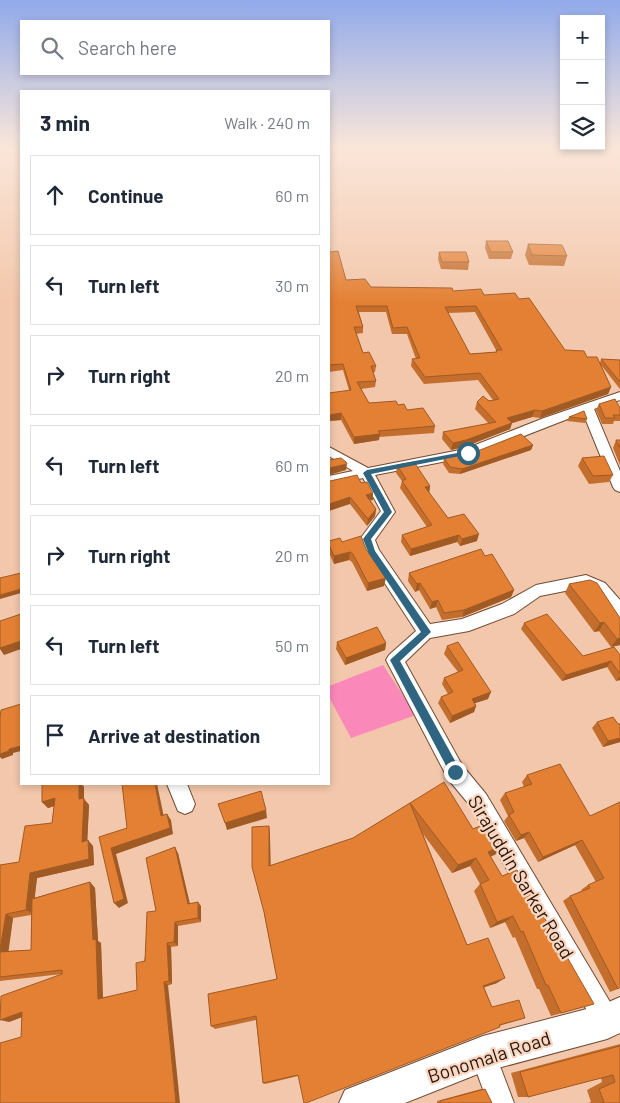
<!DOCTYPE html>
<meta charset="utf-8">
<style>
:root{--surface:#fff;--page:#f2f2f3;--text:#1f2937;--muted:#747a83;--line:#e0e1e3}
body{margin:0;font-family:Barlow,sans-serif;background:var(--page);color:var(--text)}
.controls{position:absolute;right:15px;top:15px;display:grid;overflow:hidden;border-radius:0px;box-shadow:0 2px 8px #0003}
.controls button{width:45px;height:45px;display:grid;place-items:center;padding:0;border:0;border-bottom:1px solid var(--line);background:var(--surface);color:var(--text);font:25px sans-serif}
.stop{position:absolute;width:15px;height:15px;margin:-11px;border:4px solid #2f6580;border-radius:50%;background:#fff}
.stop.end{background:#2f6580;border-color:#fff;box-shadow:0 1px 5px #0008}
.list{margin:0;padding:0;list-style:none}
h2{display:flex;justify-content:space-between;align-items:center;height:65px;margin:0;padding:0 20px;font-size:21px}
h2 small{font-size:16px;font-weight:400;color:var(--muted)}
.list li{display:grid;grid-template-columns:32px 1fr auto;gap:15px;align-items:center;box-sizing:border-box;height:80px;margin:0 10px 10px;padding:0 10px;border:1px solid var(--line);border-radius:0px}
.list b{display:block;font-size:19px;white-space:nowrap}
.list em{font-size:16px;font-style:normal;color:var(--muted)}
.icon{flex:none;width:28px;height:28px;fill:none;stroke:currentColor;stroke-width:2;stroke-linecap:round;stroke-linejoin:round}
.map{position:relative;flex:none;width:620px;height:1103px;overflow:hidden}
.search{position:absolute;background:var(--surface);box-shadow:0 2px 8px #0003;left:20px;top:20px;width:310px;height:55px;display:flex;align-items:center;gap:12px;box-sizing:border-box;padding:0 18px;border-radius:0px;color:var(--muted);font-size:19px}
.panel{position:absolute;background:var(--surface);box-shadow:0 2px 8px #0003;left:20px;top:90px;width:310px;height:695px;border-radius:0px}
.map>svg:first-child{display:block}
</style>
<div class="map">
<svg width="620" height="1103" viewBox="0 0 620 1103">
<rect width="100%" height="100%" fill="#f3c7ab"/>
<!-- green -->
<path fill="#fa89ba" d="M383 665 416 715 351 738 329 697V686Z"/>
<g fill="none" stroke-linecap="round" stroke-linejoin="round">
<defs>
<g id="street">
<path d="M620 392V400L594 409 620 471V492L615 490 613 487 583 413 473 456 375 475 395 512 375 540 379 550 430 624 462 619 502 604 536 585 586 575 605 583 620 600V618L614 616 593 591 585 587 540 596 514 614 469 631 430 638 405 662 462 765 486 794 616 1012 619 1021 616 1030 607 1033 598 1030 472 808 448 779 386 660 389 655 416 631 367 556 360 539 381 511 363 478 329 486V476L353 471 329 456V447L368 468 465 449 544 418Z"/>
<path d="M167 784H187L195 804 192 811 185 814 178 811Z"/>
<path d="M483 1041 492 1045 514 1103H488L470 1054 474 1045Z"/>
</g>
<path id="secondary" d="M620 997V1033L607 1039 483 1072 405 1103H339L345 1090 483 1036 602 1005Z"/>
</defs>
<!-- street casing -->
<use href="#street" stroke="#714c33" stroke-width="2"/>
<!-- secondary casing -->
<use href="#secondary" stroke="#714c33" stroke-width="2"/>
<!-- street -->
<use href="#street" fill="#fff" fill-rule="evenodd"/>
<!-- secondary -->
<use href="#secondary" fill="#fff" fill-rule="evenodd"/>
</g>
<!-- wall -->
<g fill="#c46e2d" fill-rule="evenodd">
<path d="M486 241 513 252 511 259H489L485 248Z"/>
<path d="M528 244 567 256 564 266 529 265 525 255Z"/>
<path d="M329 252 346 280 371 287 453 291 519 299 565 350 587 357 600 363 601 359 620 360V389L601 365 611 387 608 394 540 418 532 417 512 423 510 429 464 447 451 450 442 439 443 432 489 424 475 409 477 402 493 400 478 380 424 384 411 366 412 359H416L407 334H392L386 312H359L363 327V333L356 334 363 353 376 366 375 372 373 373 376 381 375 387 361 389 369 403 398 405 435 426 434 433 379 437V440L354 444 341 420 329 421 349 390 343 370 329 372ZM475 312 496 350V352L470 354 448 313Z"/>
<path d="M439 252 469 262 468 270 441 269 438 259Z"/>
<path d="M599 404 620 408V421H614L613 424H602L596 410Z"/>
<path d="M569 417 587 419 585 423 567 421Z"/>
<path d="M616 440H620V465L613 448Z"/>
<path d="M533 445 531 450 460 474 449 473 443 464 444 458Z"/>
<path d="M582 458 613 475 609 482 589 484 578 466Z"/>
<path d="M397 465 430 486 429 493 448 518 477 541 460 546 457 542 410 556 401 542 402 535 427 527 400 488 402 481 396 473Z"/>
<path d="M330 481 361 483 373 500H370L376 509 375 516 367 526 350 504Z"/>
<path d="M342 542 366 549 384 586 367 591 352 562 349 560 334 564 329 553V545Z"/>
<path d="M485 556 514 590 511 597 462 617 442 620 436 607 430 609 419 590 415 592 408 581 409 573Z"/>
<path d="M569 584 620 618V645L611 647 599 631 594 632 565 593Z"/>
<path d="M524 623 583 656 620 655V680L616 681 607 667 562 681 521 629Z"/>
<path d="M337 642 386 643 385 650 345 665 336 649Z"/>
<path d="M447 646 488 699 475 703 476 706 474 712 450 723 438 703 441 697 448 694 442 684 444 678 458 672 444 654Z"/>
<path d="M597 722 620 724V742L603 747 592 728Z"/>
<path d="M527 775 590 816 620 802 618 989 610 992 563 901 570 896 582 891 581 890 588 885 596 882 575 845 538 862 524 838 516 841 504 821 508 816 500 800 505 793 524 787 522 782Z"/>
<path d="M42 784H81L84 787V799L89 805 87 840 93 846 94 865 37 878 34 898 90 882 95 888 98 941 101 943 103 998 137 990 156 911 178 853 189 903 201 906V922L178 926V946L171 947 172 984 21 1037 22 1017 9 1022 62 974 0 981V865L19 862 52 823 54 806 48 808 42 802ZM31 915V950L8 951 13 918Z"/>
<path d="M410 803 473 829 496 854 490 857 502 876 594 1004 551 1016 539 989H537L515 937 513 938 505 922 490 928 474 891 480 884 470 866 452 873 423 834 467 945 497 983 484 987 492 1007 525 1018 499 1026 298 1076 265 1084 263 1083 256 1020 215 1029 211 1026 277 979 264 913 269 826 270 836V866L353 838Z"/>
<path d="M620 1044V1103H588L591 1102 587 1090 602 1082 601 1078 528 1097H518L511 1073Z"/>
<path d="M481 1089H485L492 1103H437V1101Z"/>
</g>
<!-- shaded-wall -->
<g fill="#a05a24">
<path d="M611 387 608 394 540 418 542 411Z"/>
<path d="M535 410 532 417 512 423 510 429 464 447 451 450 453 443 507 418Z"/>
<path d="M341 413V420L329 421V415Z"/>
<path d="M380 434 379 440 354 444V437Z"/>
<path d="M533 445 531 450 460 474 462 469Z"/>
<path d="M347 464 346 470 329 475V468Z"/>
<path d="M430 486 429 494 425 487Z"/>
<path d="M373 493V500L365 502 366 495Z"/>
<path d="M350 497V504L329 511V504Z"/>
<path d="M376 509 375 516 367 526 368 519Z"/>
<path d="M479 534 477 541 460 546 462 539Z"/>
<path d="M459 535 457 542 410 556 411 549Z"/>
<path d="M350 552 349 560 334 564V556Z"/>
<path d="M386 578 384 586 367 591 368 583Z"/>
<path d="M420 583 419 590 415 592 417 584Z"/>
<path d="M21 589V593L0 599V595Z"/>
<path d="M514 590 511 597 462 617 464 610Z"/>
<path d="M438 600 436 607 430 609 432 602Z"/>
<path d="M604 622 599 631 594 632 600 623Z"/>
<path d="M620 638V645L611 647 617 639Z"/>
<path d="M21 641V649L4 655 0 649V644Z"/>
<path d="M386 643 385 650 345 665 346 658Z"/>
<path d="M611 661 607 667 562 681 566 675Z"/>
<path d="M620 676V680L616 681Z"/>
<path d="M491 692 488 699 469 705 472 699Z"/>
<path d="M476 706 474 712 450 723 452 716Z"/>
<path d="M620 738V742L603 747 608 741Z"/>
<path d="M21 746V751L13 753V755L2 759 0 757V754L9 749Z"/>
<path d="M77 784H81L84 787V799L89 805 87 848 82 842 79 799Z"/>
<path d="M155 784H157L165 822 161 816Z"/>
<path d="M55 798 61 804 48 808 42 802Z"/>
<path d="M266 810 267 818 227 830 225 823Z"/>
<path d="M167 814 171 820 173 834 116 854 128 903 119 908 114 903 111 848Z"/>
<path d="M269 826 270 836 271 875 269 866Z"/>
<path d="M529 832 524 838 516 841 521 835Z"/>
<path d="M88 840 93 846 94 865 37 878 33 914 26 910 30 873Z"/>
<path d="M582 840 575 845 538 862 543 857Z"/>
<path d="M502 845 496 854 482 861 488 852Z"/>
<path d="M175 847 178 853 191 908 188 904Z"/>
<path d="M476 858 470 866 452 873 458 865Z"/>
<path d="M90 882 95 888 98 941 101 943 103 1002 98 999 93 940Z"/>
<path d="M198 902 201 906V922L198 918Z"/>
<path d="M6 914 13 918 8 955 0 952Z"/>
<path d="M513 916 505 922 490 928 497 922Z"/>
<path d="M175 922 178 926V946L174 942Z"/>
<path d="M167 943 171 947 172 984 169 981Z"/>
<path d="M505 978 497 983 476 990 483 986Z"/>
<path d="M164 982 168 985 180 1103H176Z"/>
<path d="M22 1012 30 1014 9 1022 0 1020Z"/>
</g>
<!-- building -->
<g fill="#e48034" stroke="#a05a24" fill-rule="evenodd">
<path d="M486 241H508L513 252H491Z"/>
<path d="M528 244 562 245 567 256 532 255Z"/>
<path d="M338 251 346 280 365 279 371 287 452 288 453 291 481 289 484 295 515 293 519 299 529 298 565 350 584 351 587 357H597L611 387 542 411 535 410 507 418 512 423 466 440 453 443 443 432 496 422 477 402 483 396 489 401 499 399 480 373 425 377 412 359 420 358 407 327 393 328 387 306H356L363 327H354L363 353 369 352 376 366H371L376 381 357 382 369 403 396 401 398 405 404 404 407 410 423 408 435 426 378 431 380 434 354 437 341 413 329 415V393L351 390 343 364 329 365V252ZM476 306 502 350H496L497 352 470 354 445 307Z"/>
<path d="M439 252H466L469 262H442Z"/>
<path d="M601 359 620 360V382Z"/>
<path d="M615 399 620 408V415H613L615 418H605L599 404Z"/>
<path d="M584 411 587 419 569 417Z"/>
<path d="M521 434 533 445 462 469 450 467 444 458 475 452Z"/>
<path d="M616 440H620V448Z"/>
<path d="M604 456 613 475 593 476 582 458Z"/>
<path d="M341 458 346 462 347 464 329 468V460Z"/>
<path d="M414 462 430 486 425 487 448 518 464 514 479 534 462 539 459 535 411 549 402 535 432 525 402 481 406 479 397 465Z"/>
<path d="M357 475 361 483 367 482 373 493 366 495 376 509 368 519 350 497 329 504V480L330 481Z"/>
<path d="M361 536 366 549 386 578 368 583 353 554 350 552 334 556 329 545V541L340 538 342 542Z"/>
<path d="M481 549 485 556 492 554 514 590 464 610 444 613 438 600 432 602 420 583 417 584 409 573Z"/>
<path d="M21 573V589L0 595V578Z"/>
<path d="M590 580 597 583 620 618V638L617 639 604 622 600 623 569 584Z"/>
<path d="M21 614V641L0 648V621Z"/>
<path d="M547 614 583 656 614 647 620 655V674L611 661 566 675 524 623Z"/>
<path d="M377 627 386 643 346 658 337 642Z"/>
<path d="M458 642 491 692 472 699 476 706 452 716 441 697 453 692 444 678 463 670 447 646Z"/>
<path d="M21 704V746L9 749V751L0 754V718L1 710Z"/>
<path d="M613 717 618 724H620V738L608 741 597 722Z"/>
<path d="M560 764 590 816 620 802V987L618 989 570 896 590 888 588 885 604 878 582 840 543 857 529 832 521 835 509 815 514 812 505 793 532 784 527 775Z"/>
<path d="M444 782 473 829 489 822 502 845 488 852 502 876 517 870 594 1004 561 1013 548 985H546L523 931 521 932 513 916 497 922 480 884 489 880 476 858 458 865 410 803Z"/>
<path d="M42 784H79V799L84 798 82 842 88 840 89 859 30 873 26 910 6 914 0 950V865L19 862 25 826 52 823 55 798 42 802Z"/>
<path d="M122 784H155L161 816 167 814 170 828 111 848 124 899 114 903 99 837 127 828Z"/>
<path d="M261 791 266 810 225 823 218 804Z"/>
<path d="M410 803 467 945 488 938 505 978 483 986 492 1007 519 1000 525 1018 499 1025 500 1027 306 1103H304L298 1075 263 1083 256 1016 211 1026 208 994 277 979 264 912 252 867V827L269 826V866L353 838Z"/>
<path d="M175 847 188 904 198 902V918L175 922 174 942 167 943 169 981 164 982 176 1103H0V1043L21 1037 22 1012 0 1020 1 996 62 974V970L0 977V952L31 950 32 899 90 882 93 940 96 939 98 999 137 990 136 963 145 961 147 912 156 911 146 858Z"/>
<path d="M620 1046V1103H602L604 1102 599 1089 615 1082 613 1075 528 1097 520 1072Z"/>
<path d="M485 1089 492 1103H441L440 1101Z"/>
</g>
<!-- sky -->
<linearGradient id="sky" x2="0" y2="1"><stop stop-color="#91aaeb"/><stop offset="0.49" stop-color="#fae6d9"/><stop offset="1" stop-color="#fae6d9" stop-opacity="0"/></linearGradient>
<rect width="620" height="302" fill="url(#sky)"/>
<!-- route -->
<path fill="#2f6580" d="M468 451 471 453 470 454 371 474 392 512 371 539 375 551 431 632 400 661 459 768 460 772 459 775 455 777 451 775 390 660 421 632 369 554 363 539 384 512 363 473 367 470Z"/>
<g text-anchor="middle" stroke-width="4.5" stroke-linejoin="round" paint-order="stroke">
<!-- near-street labels -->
<g font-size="19" fill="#25150b" stroke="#fad6c0">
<text transform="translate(521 877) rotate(59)" y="7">Sirajuddin Sarker Road</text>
<text transform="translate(489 1057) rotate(-18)" y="7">Bonomala Road</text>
</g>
</g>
</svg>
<div class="controls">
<button>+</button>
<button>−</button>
<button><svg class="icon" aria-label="layers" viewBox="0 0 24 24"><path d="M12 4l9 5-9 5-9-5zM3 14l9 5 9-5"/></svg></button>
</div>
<div class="stop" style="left:468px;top:453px"></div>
<div class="stop end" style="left:455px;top:772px"></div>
<div class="search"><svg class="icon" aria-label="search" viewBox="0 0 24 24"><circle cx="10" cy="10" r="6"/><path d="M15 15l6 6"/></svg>Search here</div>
<section class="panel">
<h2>3 min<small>Walk · 240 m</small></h2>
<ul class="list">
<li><svg class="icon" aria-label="ahead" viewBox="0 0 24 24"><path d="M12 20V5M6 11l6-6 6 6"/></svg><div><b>Continue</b></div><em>60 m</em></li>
<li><svg class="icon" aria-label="left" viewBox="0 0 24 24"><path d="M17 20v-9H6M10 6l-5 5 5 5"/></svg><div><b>Turn left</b></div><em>30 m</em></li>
<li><svg class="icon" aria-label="right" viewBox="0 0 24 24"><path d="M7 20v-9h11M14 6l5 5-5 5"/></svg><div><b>Turn right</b></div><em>20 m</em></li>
<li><svg class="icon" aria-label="left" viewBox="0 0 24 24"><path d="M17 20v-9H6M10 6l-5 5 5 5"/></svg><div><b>Turn left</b></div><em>60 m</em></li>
<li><svg class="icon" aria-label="right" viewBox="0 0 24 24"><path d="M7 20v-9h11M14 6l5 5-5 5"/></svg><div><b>Turn right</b></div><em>20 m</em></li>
<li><svg class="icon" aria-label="left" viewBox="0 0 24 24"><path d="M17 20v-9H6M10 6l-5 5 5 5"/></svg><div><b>Turn left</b></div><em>50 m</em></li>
<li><svg class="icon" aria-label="arrive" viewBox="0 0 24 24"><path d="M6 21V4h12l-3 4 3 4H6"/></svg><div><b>Arrive at destination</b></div></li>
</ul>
</section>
</div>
